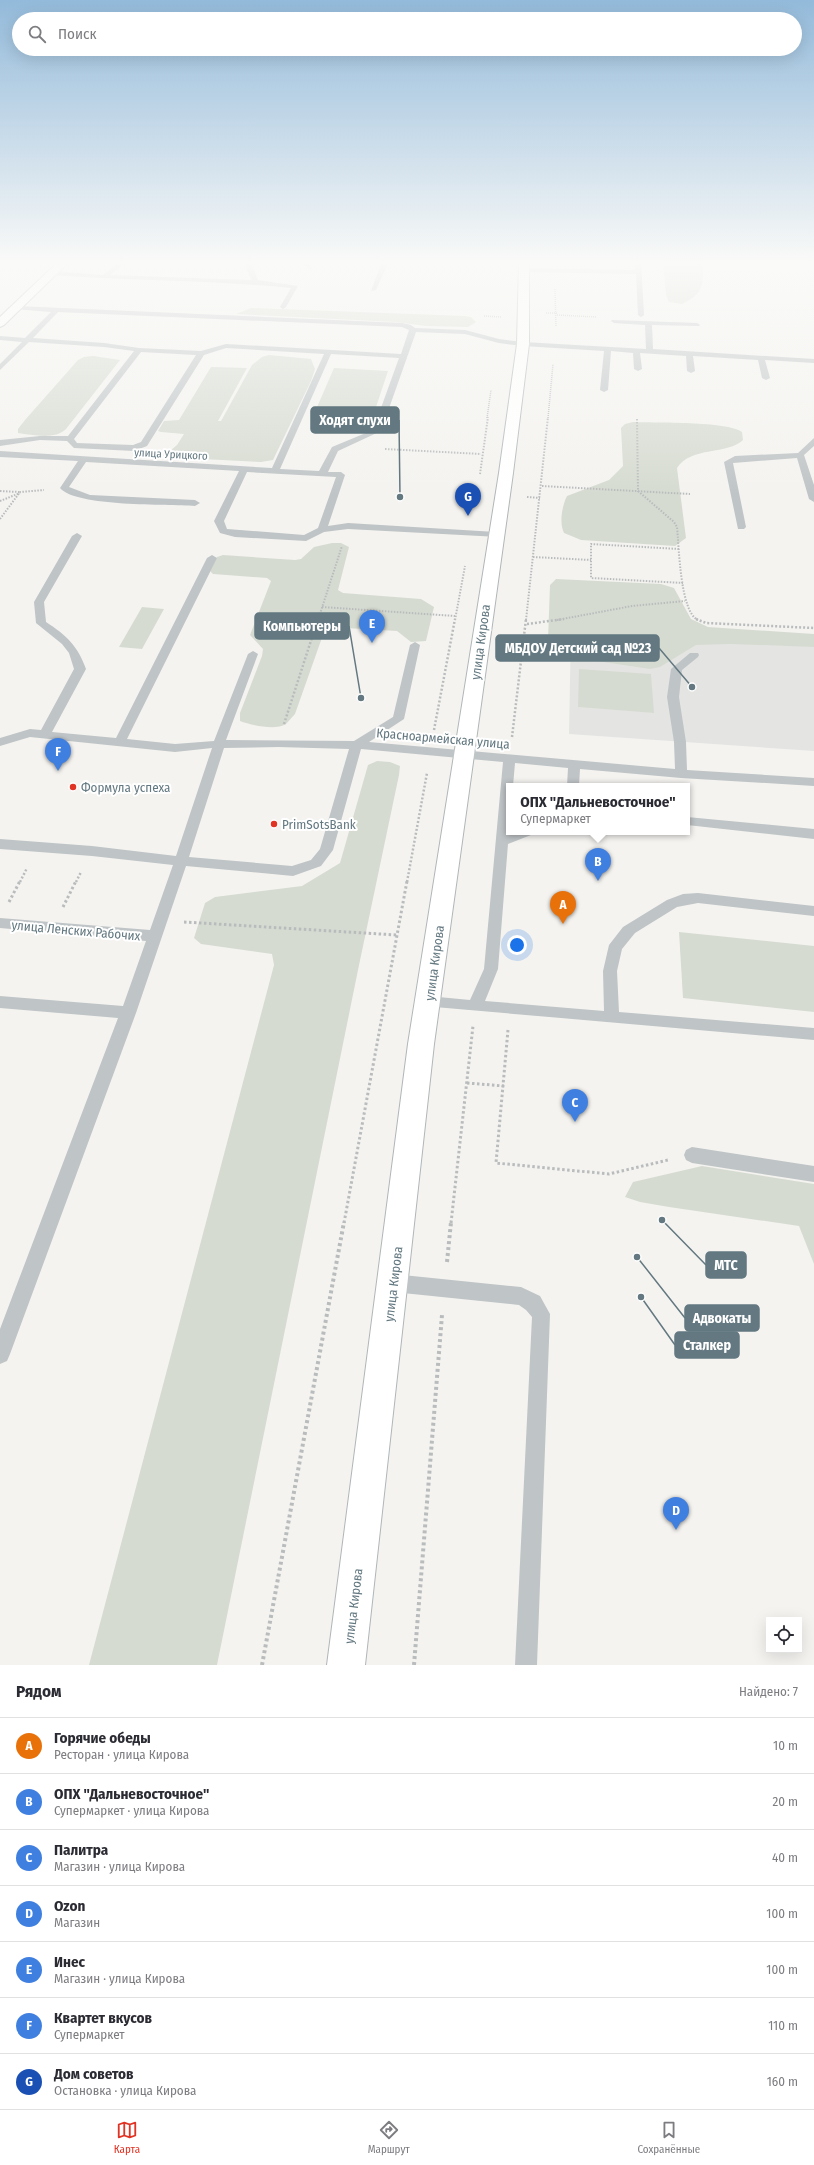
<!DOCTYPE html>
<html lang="ru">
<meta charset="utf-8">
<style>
:root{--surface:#fff;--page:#f7f7f7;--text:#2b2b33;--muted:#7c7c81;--line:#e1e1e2;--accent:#e13323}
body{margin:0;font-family:"Fira Sans Condensed",sans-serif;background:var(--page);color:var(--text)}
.controls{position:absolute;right:12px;bottom:12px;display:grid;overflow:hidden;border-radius:0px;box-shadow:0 4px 16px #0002}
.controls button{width:36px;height:36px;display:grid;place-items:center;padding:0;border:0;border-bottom:1px solid var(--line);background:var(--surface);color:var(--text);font:20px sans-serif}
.you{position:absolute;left:517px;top:945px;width:14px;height:14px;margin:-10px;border:3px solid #fff;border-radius:50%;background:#1a73e8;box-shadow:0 0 0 6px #1a73e833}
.badge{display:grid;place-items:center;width:26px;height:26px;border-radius:50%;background:var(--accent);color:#fff;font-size:13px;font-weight:700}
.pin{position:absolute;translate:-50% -33px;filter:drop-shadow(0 1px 2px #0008)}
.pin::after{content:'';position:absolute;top:21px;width:14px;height:12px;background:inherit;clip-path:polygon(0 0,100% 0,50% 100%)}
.popup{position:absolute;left:506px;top:783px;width:184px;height:52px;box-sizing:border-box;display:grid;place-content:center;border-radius:0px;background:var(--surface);filter:drop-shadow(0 1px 3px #0005);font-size:13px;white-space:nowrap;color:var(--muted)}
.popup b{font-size:15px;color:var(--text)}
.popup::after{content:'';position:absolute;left:50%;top:100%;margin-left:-8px;border:8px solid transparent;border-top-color:var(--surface)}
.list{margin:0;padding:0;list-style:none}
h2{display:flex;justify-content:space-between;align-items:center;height:52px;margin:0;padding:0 16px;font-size:17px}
h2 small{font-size:13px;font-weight:400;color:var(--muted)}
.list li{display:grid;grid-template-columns:26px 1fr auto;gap:12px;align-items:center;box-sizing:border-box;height:56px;padding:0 16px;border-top:1px solid var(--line)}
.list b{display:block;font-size:15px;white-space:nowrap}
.list p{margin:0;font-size:13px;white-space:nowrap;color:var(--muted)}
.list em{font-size:13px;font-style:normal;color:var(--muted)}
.icon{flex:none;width:22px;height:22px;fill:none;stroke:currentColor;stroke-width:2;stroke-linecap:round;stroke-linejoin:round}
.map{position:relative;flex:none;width:814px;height:1665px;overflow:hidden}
.search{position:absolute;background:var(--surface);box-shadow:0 4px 16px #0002;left:12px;right:12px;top:12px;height:44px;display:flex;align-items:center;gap:10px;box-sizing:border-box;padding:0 14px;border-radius:22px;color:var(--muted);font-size:15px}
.sheet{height:444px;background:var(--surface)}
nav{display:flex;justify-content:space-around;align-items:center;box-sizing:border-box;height:56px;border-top:1px solid var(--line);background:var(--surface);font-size:11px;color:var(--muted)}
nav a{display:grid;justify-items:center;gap:2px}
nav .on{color:var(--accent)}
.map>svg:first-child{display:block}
</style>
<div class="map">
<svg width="814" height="1665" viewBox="0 0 814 1665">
<rect width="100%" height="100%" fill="#f4f3f0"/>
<!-- built -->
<path fill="#e4e5e3" d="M571 625 814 641V751L569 734Z"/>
<!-- green -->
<g fill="#d6dbd1">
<path d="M663 261H703C703 284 705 293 682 304L669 302 666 295Z"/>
<path d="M251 308 464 316 471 317 476 322 468 327 426 326 396 322 236 314Z"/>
<path d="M269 355 311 359 315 369 311 381 273 460 261 462 163 457 177 445 184 434 161 432 158 431 164 421 179 420 211 367 247 368 218 421 183 420 221 421 252 365 262 357Z"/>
<path d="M93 356 120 360 66 429C55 440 33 435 18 433V429L25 420 78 360 84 357Z"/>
<path d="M334 368 388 371 370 425 311 421Z"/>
<path d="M633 422C655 423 727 421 742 432L743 440C728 455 691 446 677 468L686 538 675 546 581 540 564 533C559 523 562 506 567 496L609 480 623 466 621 428 625 424Z"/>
<path d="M332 543H341L349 547 338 590 343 593 421 599 434 607 426 641 411 642 397 631 329 627 324 632 295 714C292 717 289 721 286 724 275 731 251 725 240 721V713L262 656 263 649 250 635 271 581 267 578 213 574 210 571 217 557 223 555 295 560 301 559 314 547Z"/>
<path d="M556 579 661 584 674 588 691 619 708 627 814 634V647L731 644 696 645 660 667 650 669 563 656 552 649 548 640 550 585Z"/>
<path d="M142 607 164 609 142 649 119 647Z"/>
<path d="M579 669 651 674 654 713 578 707Z"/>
<path d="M377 761 390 762 400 766 399 775 358 970 217 1665H89L274 965 272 954 201 944 194 938 205 903 215 897 302 886 340 863 368 765Z"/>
<path d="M679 932 814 946V1012L683 998Z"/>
<path d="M702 1166 814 1184V1264L799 1226 669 1207 640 1202 625 1197 633 1182Z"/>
</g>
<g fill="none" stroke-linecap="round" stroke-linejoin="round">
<defs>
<path id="secondary" d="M59 261H70L4 325 0 327V317Z"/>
<path id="primary" d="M519 261H529V344L513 473 434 1044 365 1665H327L408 1044 499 473 517 344Z"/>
</defs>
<!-- secondary casing -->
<use href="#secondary" stroke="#b1b8ba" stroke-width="2"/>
<!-- primary casing -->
<use href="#primary" stroke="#b0b6b8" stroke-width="2"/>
<!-- path-far4 -->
<g stroke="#b9bcbd" stroke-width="1.5" stroke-dasharray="1 1" stroke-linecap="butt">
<path d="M555 289 556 327"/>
<path d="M546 313H557"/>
<path d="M557 315 597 317"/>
<path d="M484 316 501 317"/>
<path d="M487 418 491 390"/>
<path d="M548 418 553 364"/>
</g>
<!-- path-far3 -->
<g stroke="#b9bcbd" stroke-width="2" stroke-dasharray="1.5 1.5" stroke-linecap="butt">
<path d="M637 419 638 491 674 522 677 527C679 546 680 612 698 620"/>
<path d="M385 449 481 454"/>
<path d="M480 474 488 417"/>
<path d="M542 486 690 494"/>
<path d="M0 491 19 492"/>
<path d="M527 497 540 498"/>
<path d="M0 501 20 493"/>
<path d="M0 519 20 492 44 490"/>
<path d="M679 549 591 544V578L683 583"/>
<path d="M533 557 591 560"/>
<path d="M322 607 455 616"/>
<path d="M318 620 342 546"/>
<path d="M455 620 465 566"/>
<path d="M526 620 548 417"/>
<path d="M557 620 632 606 685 601"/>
</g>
<!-- path-far2 -->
<g stroke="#b9bcbd" stroke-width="2.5" stroke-dasharray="2 2" stroke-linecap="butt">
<path d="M696 619 706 623 814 628"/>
<path d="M527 624 564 619"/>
<path d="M284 724 318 619"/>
<path d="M434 730 455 619"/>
<path d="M512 737 526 619"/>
<path d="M20 882 27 868"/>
<path d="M76 882 81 872"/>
<path d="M407 882 427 773"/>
</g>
<!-- path-far1 -->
<g stroke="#b9bcbd" stroke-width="3" stroke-dasharray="2.5 2.5" stroke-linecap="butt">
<path d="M9 902 20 881"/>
<path d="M63 907 76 881"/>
<path d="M184 922 397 935"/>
<path d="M508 1030 496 1163 609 1174 668 1160"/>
<path d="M467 1083 504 1086"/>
<path d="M344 1223 407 881"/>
<path d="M451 1223 473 1026"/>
</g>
<!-- path -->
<g stroke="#b9bcbd" stroke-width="4" stroke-dasharray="3 3" stroke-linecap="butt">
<path d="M447 1262 451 1222"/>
<path d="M262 1665 344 1222"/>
<path d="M414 1665 442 1315"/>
</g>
<!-- lane -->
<g fill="#bfc4c6" fill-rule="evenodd">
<path d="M121 261H129L110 275 251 280 244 261H250L258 280 298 286 286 307 283 309 280 307 291 288C212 280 132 281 53 275L50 273 53 271 103 275Z"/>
<path d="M302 261H308L312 269H308Z"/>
<path d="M382 261H389L376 290 371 291Z"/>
<path d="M635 261H641L644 315 641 317 638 315 636 274 525 272 522 270 525 268 635 270Z"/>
<path d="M16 306 402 323 411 325 415 328 465 330 499 339 523 342 646 349 645 325 614 323 611 321 612 320 697 323 700 325 699 326 652 325 653 349 814 359V363L765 360 770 378 766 380 762 378 758 360 693 356 695 371 691 373 687 371 686 356 640 353 642 369 638 371 634 369 633 353 611 351 608 390 604 392 600 390 604 351 523 346 499 343 465 334 416 332 381 431 338 451 328 472H341L345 475 328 526 348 523 496 532 501 535 499 537 348 529 324 532 306 541 235 537 220 533 214 521 239 471 86 462 69 487 90 495 195 500 200 503 195 506C168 504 76 507 60 488L78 461 0 457V451L272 468 324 354 226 348 204 355 147 446 134 451 74 448 67 441 40 440 0 446V440L40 436H68L134 351 104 347 29 342 0 370V364L22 342 0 340V336L25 338 51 312 14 309 13 308ZM58 312 402 327 409 330 401 354 226 344 201 351 139 348 104 343 33 338ZM141 352 196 355 141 442 133 445 77 443 74 439ZM331 354 399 358 373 430 332 447 319 471 280 469ZM247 472 336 477 318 528 304 535 227 529 224 521Z"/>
<path d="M814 438V446L804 455 814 485V502L809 499 797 458 733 463 746 527 744 529H738L724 462 735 456 798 453Z"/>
<path d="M77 533 82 536 44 602 46 622C66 635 78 646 86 669L52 732 116 738 207 558 212 555 217 558 127 739 175 744 214 741 248 654 253 651 258 654 226 740 354 741 393 717 410 645 415 642 420 645 404 719 369 742 675 769 674 742 667 697 671 669 690 653H698L699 655 698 657 682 670 679 697 686 742 687 770 814 778V786L681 778 580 769 579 786H567L568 768 515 763 513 786H509V834L532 832 531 835 508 844 498 969 485 1001 604 1011 603 971 609 945 623 927 667 900 683 894 698 893 814 906V916L698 903 677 907 635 933 622 949 617 971 619 1012 814 1028V1040L423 1006 420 1002 423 998 428 996 470 1000 484 969 503 762 361 749 333 850 321 866 293 876 186 866 136 1013 10 1354 7 1361 0 1364V1329L118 1018 0 1008V996L123 1006 146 941 0 928V918L150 930 173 865 92 856 0 849V839L92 846 176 856 212 748 175 752 30 737 0 746V738L30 729 41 730 74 669 69 653 62 644 36 623 34 602 72 536ZM278 747 349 749 320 849 311 860 292 866 189 857 224 748Z"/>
<path d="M687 817 814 829V839L687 825Z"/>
<path d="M692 1147 814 1166V1182L692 1163 686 1160 684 1155 686 1150Z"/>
<path d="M393 1274 521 1287 540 1296 550 1314 537 1665H515L532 1317 526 1310 519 1305 393 1292 387 1289 384 1283 387 1277Z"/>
</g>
<!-- secondary -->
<use href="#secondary" fill="#fff" fill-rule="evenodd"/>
<!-- primary -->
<use href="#primary" fill="#fff" fill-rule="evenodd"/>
</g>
<!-- sky -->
<linearGradient id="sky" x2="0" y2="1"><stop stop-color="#93bada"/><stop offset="0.53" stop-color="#fafaf8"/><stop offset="1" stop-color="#fafaf8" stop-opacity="0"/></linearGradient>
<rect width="814" height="495" fill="url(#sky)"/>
<!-- markers -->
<g fill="#e13323" stroke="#fff" stroke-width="1.5">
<circle cx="73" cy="787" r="4"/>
<circle cx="274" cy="824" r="4"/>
</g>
<g text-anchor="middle" stroke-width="4" stroke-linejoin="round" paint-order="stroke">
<!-- far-street labels -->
<g font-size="11" fill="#637880" stroke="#fff">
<text transform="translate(171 454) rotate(3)" y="4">улица Урицкого</text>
</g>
<!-- street labels -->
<g font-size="13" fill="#637880" stroke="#fff">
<text transform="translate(480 642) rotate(-82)" y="5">улица Кирова</text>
<text transform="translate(443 738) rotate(5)" y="5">Красноармейская улица</text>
<text transform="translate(76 930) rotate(5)" y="5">улица Ленских Рабочих</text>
<text transform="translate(434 963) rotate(-82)" y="5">улица Кирова</text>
<text transform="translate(393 1284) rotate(-83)" y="5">улица Кирова</text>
<text transform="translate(353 1606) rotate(-83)" y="5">улица Кирова</text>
</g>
<!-- poi labels -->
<g font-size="13" fill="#637880" stroke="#fff" text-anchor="start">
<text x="81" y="792">Формула успеха</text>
<text x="282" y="829">PrimSotsBank</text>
</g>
</g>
<!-- callouts -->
<path fill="none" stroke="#637880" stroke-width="1.5" d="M400 497L399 420M361 698L349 626M692 687L659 648M662 1220L706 1265M637 1257L685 1318M641 1297L675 1345"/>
<g fill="#637880" stroke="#fff" stroke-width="1.5">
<circle cx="400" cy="497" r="4"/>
<circle cx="361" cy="698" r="4"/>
<circle cx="692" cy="687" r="4"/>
<circle cx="662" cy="1220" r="4"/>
<circle cx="637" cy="1257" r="4"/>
<circle cx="641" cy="1297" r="4"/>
</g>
<g fill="#637880" stroke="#637880" stroke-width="1.5">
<rect x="311" y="407" width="88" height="26" rx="4"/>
<rect x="255" y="613" width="94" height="26" rx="4"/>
<rect x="496" y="635" width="163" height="26" rx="4"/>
<rect x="706" y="1252" width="40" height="26" rx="4"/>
<rect x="685" y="1305" width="74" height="26" rx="4"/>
<rect x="675" y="1332" width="64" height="26" rx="4"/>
</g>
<g font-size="14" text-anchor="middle" font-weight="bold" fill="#fff">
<text x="355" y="425">Ходят слухи</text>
<text x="302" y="631">Компьютеры</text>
<text x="578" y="653">МБДОУ Детский сад №23</text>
<text x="726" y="1270">МТС</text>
<text x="722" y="1323">Адвокаты</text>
<text x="707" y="1350">Сталкер</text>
</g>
</svg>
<div class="controls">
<button><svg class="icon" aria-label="locate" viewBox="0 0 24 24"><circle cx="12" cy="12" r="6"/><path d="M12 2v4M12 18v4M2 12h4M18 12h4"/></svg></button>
</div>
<div class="you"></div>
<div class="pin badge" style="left:563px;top:924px;background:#e8710a">A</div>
<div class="pin badge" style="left:598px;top:881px;background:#3f7fe0">B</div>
<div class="popup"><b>ОПХ &quot;Дальневосточное&quot;</b>Супермаркет</div>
<div class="pin badge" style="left:575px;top:1122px;background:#3f7fe0">C</div>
<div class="pin badge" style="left:676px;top:1530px;background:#3f7fe0">D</div>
<div class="pin badge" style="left:372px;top:643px;background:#3f7fe0">E</div>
<div class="pin badge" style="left:58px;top:771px;background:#3f7fe0">F</div>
<div class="pin badge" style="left:468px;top:516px;background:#1a4fb4">G</div>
<div class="search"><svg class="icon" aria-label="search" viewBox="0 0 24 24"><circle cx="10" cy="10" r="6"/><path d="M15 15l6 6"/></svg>Поиск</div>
</div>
<section class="sheet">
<h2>Рядом<small>Найдено: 7</small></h2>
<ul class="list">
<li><span class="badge" style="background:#e8710a">A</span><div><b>Горячие обеды</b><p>Ресторан · улица Кирова</p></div><em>10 m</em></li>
<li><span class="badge" style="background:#3f7fe0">B</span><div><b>ОПХ &quot;Дальневосточное&quot;</b><p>Супермаркет · улица Кирова</p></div><em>20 m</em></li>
<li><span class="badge" style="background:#3f7fe0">C</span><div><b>Палитра</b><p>Магазин · улица Кирова</p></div><em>40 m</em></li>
<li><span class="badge" style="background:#3f7fe0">D</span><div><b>Ozon</b><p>Магазин</p></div><em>100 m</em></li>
<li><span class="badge" style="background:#3f7fe0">E</span><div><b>Инес</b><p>Магазин · улица Кирова</p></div><em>100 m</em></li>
<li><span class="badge" style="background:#3f7fe0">F</span><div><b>Квартет вкусов</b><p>Супермаркет</p></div><em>110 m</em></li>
<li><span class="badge" style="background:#1a4fb4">G</span><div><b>Дом советов</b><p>Остановка · улица Кирова</p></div><em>160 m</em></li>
</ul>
</section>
<nav>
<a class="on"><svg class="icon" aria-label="map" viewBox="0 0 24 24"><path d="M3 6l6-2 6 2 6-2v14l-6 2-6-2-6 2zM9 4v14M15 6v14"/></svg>Карта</a>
<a><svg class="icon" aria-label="directions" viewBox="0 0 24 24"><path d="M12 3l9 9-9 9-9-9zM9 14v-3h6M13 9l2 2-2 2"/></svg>Маршрут</a>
<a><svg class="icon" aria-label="saved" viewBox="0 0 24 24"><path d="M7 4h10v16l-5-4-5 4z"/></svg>Сохранённые</a>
</nav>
